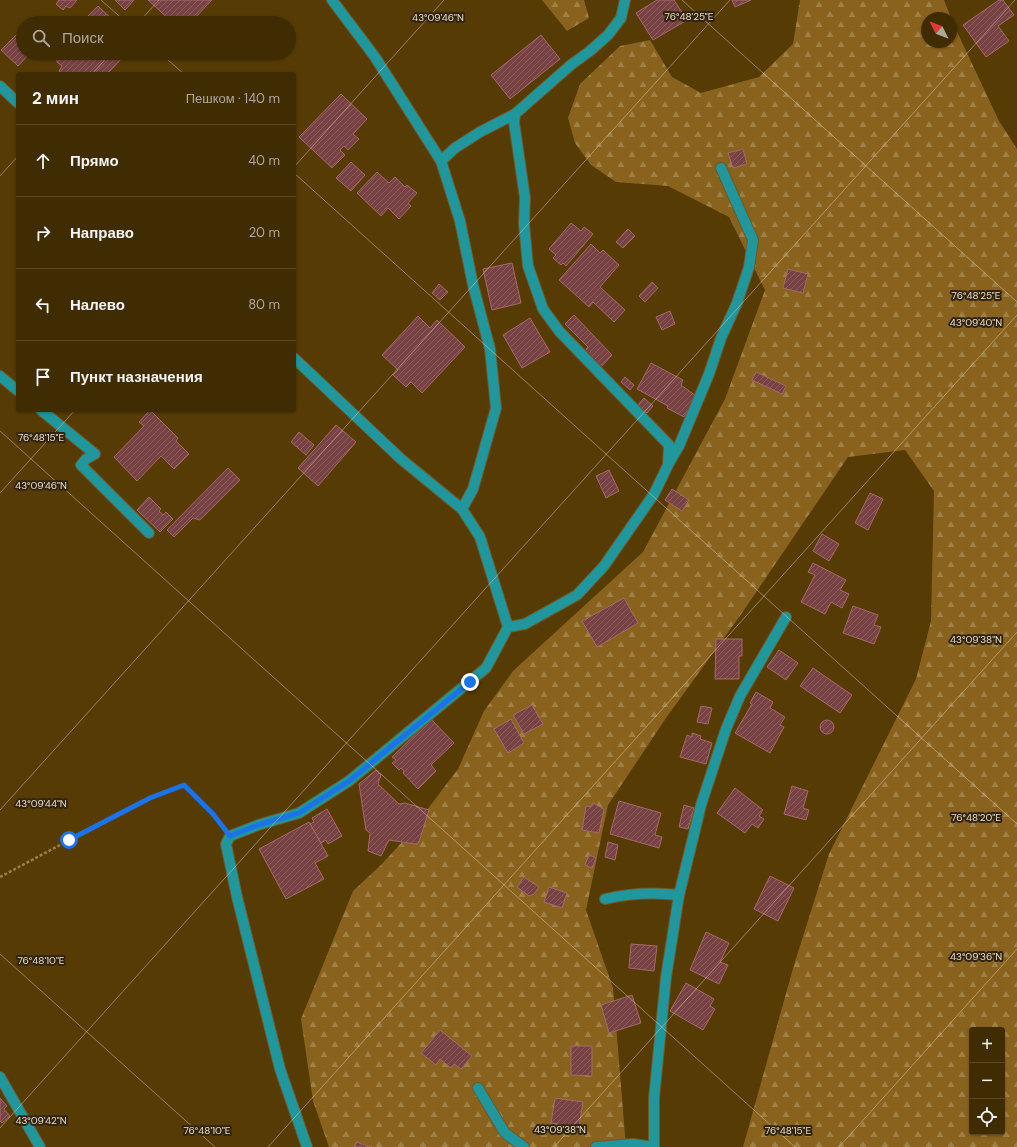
<!DOCTYPE html>
<html lang="ru">
<meta charset="utf-8">
<style>
:root{--surface:#402c03;--page:#4b3812;--text:#f1f3f6;--muted:#aea79a;--line:#594825}
body{margin:0;font-family:"DM Sans",sans-serif;background:var(--page);color:var(--text)}
.controls{position:absolute;right:12px;bottom:12px;display:grid;overflow:hidden;border-radius:4px;box-shadow:0 1px 3px #0004}
.controls button{width:36px;height:36px;display:grid;place-items:center;padding:0;border:0;border-bottom:1px solid var(--line);background:var(--surface);color:var(--text);font:20px sans-serif}
.compass{position:absolute;left:921px;top:12px;width:36px;height:36px;border-radius:50%;background:var(--surface);box-shadow:0 1px 3px #0004;rotate:312deg}
.stop{position:absolute;width:12px;height:12px;margin:-9px;border:3px solid #1a73e8;border-radius:50%;background:#fff}
.stop.end{background:#1a73e8;border-color:#fff;box-shadow:0 1px 4px #0008}
.list{margin:0;padding:0;list-style:none}
h2{display:flex;justify-content:space-between;align-items:center;height:52px;margin:0;padding:0 16px;font-size:17px}
h2 small{font-size:13px;font-weight:400;color:var(--muted)}
.list li{display:grid;grid-template-columns:26px 1fr auto;gap:12px;align-items:center;box-sizing:border-box;height:72px;padding:0 16px;border-top:1px solid var(--line)}
.list b{display:block;font-size:15px;white-space:nowrap}
.list em{font-size:13px;font-style:normal;color:var(--muted)}
.icon{flex:none;width:22px;height:22px;fill:none;stroke:currentColor;stroke-width:2;stroke-linecap:round;stroke-linejoin:round}
.map{position:relative;flex:none;width:1017px;height:1147px;overflow:hidden}
.search{position:absolute;background:var(--surface);box-shadow:0 1px 3px #0004;left:16px;top:16px;width:280px;height:44px;display:flex;align-items:center;gap:10px;box-sizing:border-box;padding:0 14px;border-radius:22px;color:var(--muted);font-size:15px}
.panel{position:absolute;background:var(--surface);box-shadow:0 1px 3px #0004;left:16px;top:72px;width:280px;height:340px;border-radius:4px}
.map>svg:first-child{display:block}
</style>
<div class="map">
<svg width="1017" height="1147" viewBox="0 0 1017 1147">
<defs>
<pattern id="forest-firs" width="22" height="20" patternUnits="userSpaceOnUse"><rect width="22" height="20" fill="#89631d"/><path d="M5 1l3.5 6h-7zM16 11l3.5 6h-7z" fill="#9f8047"/></pattern>
<pattern id="building-hatch" width="6" height="6" patternUnits="userSpaceOnUse"><rect width="6" height="6" fill="#784244"/><path d="M-1 1l2-2M0 6l6-6M5 7l2-2" fill="none" stroke="#8b5d5d"/></pattern>
</defs>
<rect width="100%" height="100%" fill="#563b04"/>
<!-- forest -->
<g fill="url(#forest-firs)" fill-rule="evenodd">
<path d="M542 0H584L589 18 567 31Z"/>
<path d="M800 0H944L951 18H927V42H951V19L999 121 1017 149V1147H743L794 965 829 854 916 679 931 621 934 491 905 450 848 457 742 613 666 718 608 805 586 910 613 988 626 1147H329L313 1101 301 1019 353 891 381 865 405 839 458 769 484 711 513 671 643 552 725 399 765 290 729 217 668 186 616 182 591 165 575 143 568 118 580 84 620 46 650 40 672 77 701 93 759 77 793 44ZM972 1030H1002V1132H972Z"/>
</g>
<!-- building -->
<g fill="url(#building-hatch)" stroke="#a46a6a">
<path d="M59 0H77L70 8 66 6 63 10 56 4Z"/>
<path d="M115 0H134L125 10Z"/>
<path d="M148 0H212L190 23H173Z"/>
<path d="M657 0H674L687 20 653 40 636 13Z"/>
<path d="M732 0H751L735 7Z"/>
<path d="M999 0H1003L1014 15 998 26 1009 41 986 57 963 25Z"/>
<path d="M98 6 116 23H81Z"/>
<path d="M23 28V53H30L18 66 1 50Z"/>
<path d="M541 35 560 59 510 99 491 75Z"/>
<path d="M56 53H125L126 54 107 74H62L59 71 62 66 57 62Z"/>
<path d="M341 94 367 119 353 134 359 139 348 150 344 146 340 150 345 155 332 168 299 137Z"/>
<path d="M743 149 747 164 733 168 728 153Z"/>
<path d="M351 162 365 175 351 191 336 178Z"/>
<path d="M377 172 389 183 395 177 405 187 407 185 417 193 408 203 411 206 399 219 388 208 381 216 357 193Z"/>
<path d="M571 223 581 231 584 227 593 234 566 266 563 263 561 265 553 258 556 255 549 249Z"/>
<path d="M628 229 635 236 623 248 616 242Z"/>
<path d="M591 244 600 253 603 250 619 265 600 287 625 310 614 322 593 302 589 307 559 280Z"/>
<path d="M512 263 521 303 492 310 483 269Z"/>
<path d="M788 269 808 274 803 293 783 288Z"/>
<path d="M652 282 658 288 645 302 639 296Z"/>
<path d="M439 284 448 292 440 300 432 293Z"/>
<path d="M670 311 675 324 662 330 656 317Z"/>
<path d="M574 315 612 355 601 367 585 351 588 347 565 324Z"/>
<path d="M418 316 430 328 437 320 465 347 422 393 411 382 406 387 393 375 398 370 382 355Z"/>
<path d="M530 318 550 352 522 368 503 335Z"/>
<path d="M651 363 683 380 681 385 696 396 684 417 667 408 668 406 637 389Z"/>
<path d="M756 372 786 386 782 394 752 380Z"/>
<path d="M625 377 634 385 630 390 621 382Z"/>
<path d="M644 398 653 406 647 413 638 405Z"/>
<path d="M150 410 178 438 176 441 189 454 174 469 161 456 137 481 114 457 144 426 139 422Z"/>
<path d="M336 425 356 442 318 486 298 468Z"/>
<path d="M299 432 314 445 306 455 291 442Z"/>
<path d="M228 468 240 480 200 520 193 518 174 537 167 530Z"/>
<path d="M609 470 619 491 606 498 596 476Z"/>
<path d="M672 489 689 500 682 511 665 500Z"/>
<path d="M870 493 883 499 868 530 855 523Z"/>
<path d="M149 497 161 509 159 511 163 515 166 512 173 519 160 532 137 510Z"/>
<path d="M822 534 839 544 829 561 813 551Z"/>
<path d="M813 563 846 580 840 590 849 594 842 608 831 602 825 614 801 602 815 575 808 572Z"/>
<path d="M624 598 638 623 597 647 582 621Z"/>
<path d="M853 606 878 615 874 625 881 627 874 644 843 633Z"/>
<path d="M716 639H742V656H739V679H715Z"/>
<path d="M779 650 798 663 786 680 767 667Z"/>
<path d="M813 668 852 695 840 713 800 686Z"/>
<path d="M756 692 773 702 770 708 785 717 780 725 784 727 770 753 735 733 752 704 750 703Z"/>
<path d="M532 705 543 724 524 734 513 715Z"/>
<path d="M701 706 712 708 708 724 697 722Z"/>
<path d="M431 719 454 743 431 765 436 771 418 789 403 773 404 771 401 768 399 770 392 763 396 760 392 757Z"/>
<path d="M511 719 524 743 508 753 494 729Z"/>
<circle cx="827" cy="727" r="7"/>
<path d="M692 733 701 736 700 739 712 743 706 764 680 757 687 735 692 737Z"/>
<path d="M376 770 381 775 378 784 399 804 405 803 429 810 419 842 416 844 389 840 381 856 368 851 370 833 366 830 359 784Z"/>
<path d="M792 786 808 791 803 808 809 810 806 820 784 814Z"/>
<path d="M735 788 763 810 759 816 764 819 758 828 752 824 745 833 717 813Z"/>
<path d="M619 801 661 813 655 835 662 837 659 848 610 834Z"/>
<path d="M593 803 604 809 599 833 582 830 586 806 591 807Z"/>
<path d="M684 805 694 808 688 829 679 827Z"/>
<path d="M327 809 342 836 328 844 326 840 321 843 310 824 314 822 312 818Z"/>
<path d="M309 822 328 856 315 863 324 879 286 899 259 849Z"/>
<path d="M608 842 618 845 615 860 605 857Z"/>
<path d="M589 855 596 858 592 868 585 865Z"/>
<path d="M770 876 794 888 778 921 754 909Z"/>
<path d="M524 877 539 887 534 894 529 896 517 887Z"/>
<path d="M549 887 567 893 562 908 544 902Z"/>
<path d="M706 932 729 943 720 962 728 965 719 984 690 970Z"/>
<path d="M631 944 657 946 654 971 629 968Z"/>
<path d="M686 983 714 999 710 1006 715 1009 703 1030 670 1011Z"/>
<path d="M632 995 641 1023 609 1033 601 1005Z"/>
<path d="M440 1030 472 1056 461 1069 454 1064 451 1068 440 1059 436 1065 421 1053Z"/>
<path d="M571 1046H592V1076L571 1075Z"/>
<path d="M0 1098 7 1106 4 1109 10 1116 2 1123 0 1121Z"/>
<path d="M555 1098 583 1102 579 1127 551 1123Z"/>
<path d="M356 1142 372 1147H355Z"/>
</g>
<g fill="none" stroke-linecap="round" stroke-linejoin="round">
<defs>
<g id="minor">
<path d="M332 0 375 57 441 161 460 221 473 285 490 349 496 408 473 489 462 509"/>
<path d="M0 86 18 103"/>
<path d="M441 161 455 148 480 132 515 114 572 64 590 51 608 35 621 18 625 0"/>
<path d="M294 358 401 459 462 509 480 537 508 627"/>
<path d="M0 376 18 391"/>
<path d="M41 410 95 454 86 459 81 465 149 533"/>
<path d="M669 463 679 446 709 374 721 338 737 303 749 267 753 240 721 168"/>
<path d="M605 899C630 893 653 892 679 895"/>
<path d="M0 1077 40 1147"/>
<path d="M478 1088 505 1133 524 1147"/>
<path d="M307 1147 280 1069 237 897 226 844 230 836 258 825 299 813 349 781 486 668 508 627 525 624 577 595 604 566 654 494 668 465 669 445 559 331 543 309 528 266 524 224 525 198 514 122 515 114"/>
<path d="M596 1147 633 1144 654 1147"/>
<path d="M654 1147V1098L666 977 679 895 701 805 726 729 740 696 786 617"/>
</g>
</defs>
<!-- minor casing -->
<use href="#minor" stroke="#715826" stroke-width="12"/>
<!-- path -->
<path stroke="#968056" stroke-width="2.5" stroke-dasharray="3 2" stroke-linecap="butt" d="M0 877 150 797 184 785 220 823"/>
<!-- minor -->
<use href="#minor" stroke="#1f979c" stroke-width="10"/>
</g>
<g fill="none" stroke-linecap="round" stroke-linejoin="round">
<!-- route -->
<path stroke="#1a73e8" stroke-width="5" d="M69 840 150 798 184 785 213 814 230 836 258 825 299 813 349 781 470 682"/>
</g>
<!-- ticks -->
<path fill="none" stroke="#eadac2" stroke-width="1" stroke-opacity="0.45" d="M101 0 127 23M682 0 1017 302M138 23 159 0M160 53 184 74M92 74 111 53M294 167 444 0M294 173 1017 824M0 176 18 156M0 431 795 1147M0 493 75 410M0 810 730 0M0 954 215 1147M0 1128 1015 0M268 1147 1017 315M554 1147 1017 632M839 1147 1017 949"/>
<g font-size="10" text-anchor="middle" fill="#eadac2" stroke="#312511" stroke-width="4" stroke-linejoin="round" paint-order="stroke">
<text x="689" y="20">76°48'25"E</text>
<text x="438" y="21">43°09'46"N</text>
<text x="976" y="299">76°48'25"E</text>
<text x="976" y="326">43°09'40"N</text>
<text x="41" y="441">76°48'15"E</text>
<text x="41" y="489">43°09'46"N</text>
<text x="976" y="643">43°09'38"N</text>
<text x="41" y="807">43°09'44"N</text>
<text x="976" y="821">76°48'20"E</text>
<text x="976" y="960">43°09'36"N</text>
<text x="41" y="964">76°48'10"E</text>
<text x="41" y="1124">43°09'42"N</text>
<text x="560" y="1133">43°09'38"N</text>
<text x="207" y="1134">76°48'10"E</text>
<text x="788" y="1134">76°48'15"E</text>
</g>
</svg>
<div class="controls">
<button>+</button>
<button>−</button>
<button><svg class="icon" aria-label="locate" viewBox="0 0 24 24"><circle cx="12" cy="12" r="6"/><path d="M12 2v4M12 18v4M2 12h4M18 12h4"/></svg></button>
</div>
<svg class="compass" viewBox="-18 -18 36 36"><path d="M0-13l5 13h-10z" fill="#e53935"/><path d="M0 13l5-13h-10z" fill="#aea79a"/></svg>
<div class="stop" style="left:69px;top:840px"></div>
<div class="stop end" style="left:470px;top:682px"></div>
<div class="search"><svg class="icon" aria-label="search" viewBox="0 0 24 24"><circle cx="10" cy="10" r="6"/><path d="M15 15l6 6"/></svg>Поиск</div>
<section class="panel">
<h2>2 мин<small>Пешком · 140 m</small></h2>
<ul class="list">
<li><svg class="icon" aria-label="ahead" viewBox="0 0 24 24"><path d="M12 20V5M6 11l6-6 6 6"/></svg><div><b>Прямо</b></div><em>40 m</em></li>
<li><svg class="icon" aria-label="right" viewBox="0 0 24 24"><path d="M7 20v-9h11M14 6l5 5-5 5"/></svg><div><b>Направо</b></div><em>20 m</em></li>
<li><svg class="icon" aria-label="left" viewBox="0 0 24 24"><path d="M17 20v-9H6M10 6l-5 5 5 5"/></svg><div><b>Налево</b></div><em>80 m</em></li>
<li><svg class="icon" aria-label="arrive" viewBox="0 0 24 24"><path d="M6 21V4h12l-3 4 3 4H6"/></svg><div><b>Пункт назначения</b></div></li>
</ul>
</section>
</div>
